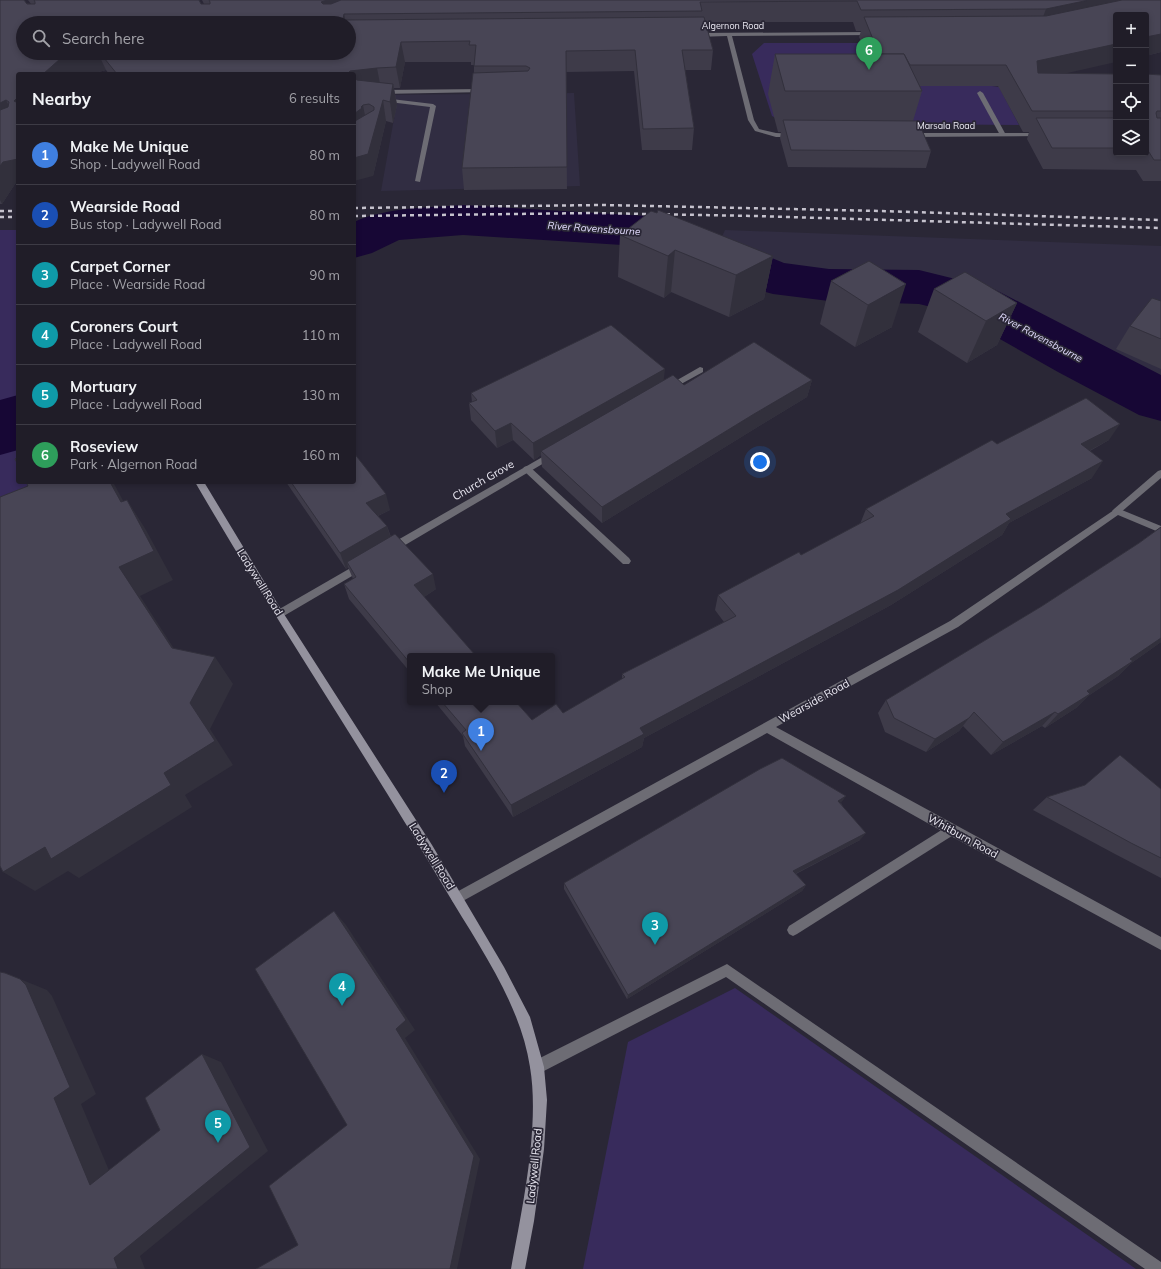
<!DOCTYPE html>
<meta charset="utf-8">
<style>
:root{--surface:#201d28;--page:#2d2a34;--text:#f1f3f6;--muted:#a2a2a8;--line:#3d3b45;--accent:#b8c147}
body{margin:0;font-family:Mulish,sans-serif;background:var(--page);color:var(--text)}
.controls{position:absolute;right:12px;top:12px;display:grid;overflow:hidden;border-radius:4px;box-shadow:0 2px 6px #0003}
.controls button{width:36px;height:36px;display:grid;place-items:center;padding:0;border:0;border-bottom:1px solid var(--line);background:var(--surface);color:var(--text);font:20px sans-serif}
.you{position:absolute;left:760px;top:462px;width:14px;height:14px;margin:-10px;border:3px solid #fff;border-radius:50%;background:#1a73e8;box-shadow:0 0 0 6px #1a73e833}
.badge{display:grid;place-items:center;width:26px;height:26px;border-radius:50%;background:var(--accent);color:#fff;font-size:13px;font-weight:700}
.pin{position:absolute;translate:-50% -33px;filter:drop-shadow(0 1px 2px #0008)}
.pin::after{content:'';position:absolute;top:21px;width:14px;height:12px;background:inherit;clip-path:polygon(0 0,100% 0,50% 100%)}
.popup{position:absolute;left:407px;top:653px;width:148px;height:52px;box-sizing:border-box;display:grid;place-content:center;border-radius:4px;background:var(--surface);filter:drop-shadow(0 1px 3px #0005);font-size:13px;white-space:nowrap;color:var(--muted)}
.popup b{font-size:15px;color:var(--text)}
.popup::after{content:'';position:absolute;left:50%;top:100%;margin-left:-8px;border:8px solid transparent;border-top-color:var(--surface)}
.list{margin:0;padding:0;list-style:none}
h2{display:flex;justify-content:space-between;align-items:center;height:52px;margin:0;padding:0 16px;font-size:17px}
h2 small{font-size:13px;font-weight:400;color:var(--muted)}
.list li{display:grid;grid-template-columns:26px 1fr auto;gap:12px;align-items:center;box-sizing:border-box;height:60px;padding:0 16px;border-top:1px solid var(--line)}
.list b{display:block;font-size:15px;white-space:nowrap}
.list p{margin:0;font-size:13px;white-space:nowrap;color:var(--muted)}
.list em{font-size:13px;font-style:normal;color:var(--muted)}
.icon{flex:none;width:22px;height:22px;fill:none;stroke:currentColor;stroke-width:2;stroke-linecap:round;stroke-linejoin:round}
.map{position:relative;flex:none;width:1161px;height:1269px;overflow:hidden}
.search{position:absolute;background:var(--surface);box-shadow:0 2px 6px #0003;left:16px;top:16px;width:340px;height:44px;display:flex;align-items:center;gap:10px;box-sizing:border-box;padding:0 14px;border-radius:22px;color:var(--muted);font-size:15px}
.panel{position:absolute;background:var(--surface);box-shadow:0 2px 6px #0003;left:16px;top:72px;width:340px;height:412px;border-radius:4px}
.map>svg:first-child{display:block}
</style>
<div class="map">
<svg width="1161" height="1269" viewBox="0 0 1161 1269">
<rect width="100%" height="100%" fill="#2a2736"/>
<!-- built -->
<g fill="#312d42">
<path d="M574 93 580 186 381 191 395 113 374 95Z"/>
<path d="M725 230 1161 246V383L958 279 783 268 719 243Z"/>
</g>
<!-- green -->
<g fill="#382b5c">
<path d="M764 43H963L992 86 999 87 1019 125 786 123 772 116 752 54Z"/>
<path d="M0 230H18V482H44L0 524Z"/>
<path d="M735 988 1136 1269H583L628 1042Z"/>
</g>
<g fill="none" stroke-linecap="round" stroke-linejoin="round">
<!-- river -->
<g fill="#170735" fill-rule="evenodd">
<path d="M463 205 663 217 681 221 784 263 829 269 919 270 992 288 1161 375V421L1139 415 1058 372 952 312 919 304 829 301 773 294 754 289 654 247 463 235 399 240 372 253 354 258V222C388 207 426 208 463 205Z"/>
<path d="M18 395V450L0 455V400Z"/>
</g>
<!-- lane -->
<g fill="#6d6c74" fill-rule="evenodd">
<path d="M484 89 486 90V92L381 94 354 98V94L381 90Z"/>
<path d="M980 91 983 93 1006 135 1005 136 1000 135 977 93Z"/>
<path d="M383 98 433 104 436 106 420 182 415 181 430 107 381 101V99Z"/>
<path d="M527 466 530 467 629 558 631 561 629 564H623L524 471 523 469 524 467Z"/>
<path d="M1161 470V478L1120 513H1114L1112 511 1114 509 1158 471Z"/>
<path d="M951 824 955 826 957 830 955 834 797 934 793 936 789 934 787 930 789 926Z"/>
<path d="M727 964 1161 1262V1269H1145L726 977 542 1072 537 1074 532 1072 530 1067 532 1062Z"/>
</g>
<!-- street -->
<g fill="#6d6c74" fill-rule="evenodd">
<path d="M872 32 874 33V35L732 36 754 120 759 129 776 133 795 134V136L793 137H776L755 131 748 120 727 36 696 37 693 35 696 33Z"/>
<path d="M1041 133 1043 134V136L911 137 908 135 911 133Z"/>
<path d="M700 367 703 368V372L672 389H666L665 387Z"/>
<path d="M553 451 557 454 556 456 395 551H389L387 548 389 545Z"/>
<path d="M1117 508 1161 526V533L1118 515 958 627 776 727 1161 937V950L947 834 767 733 461 902 457 904 453 902 451 898 453 894 950 621Z"/>
<path d="M361 562 364 563 366 566 364 569 282 617H276L274 614 276 611Z"/>
</g>
<!-- secondary -->
<path fill="#94929e" fill-rule="evenodd" d="M195 482H204L282 611 432 845 504 967 530 1017 544 1067 547 1100 544 1149 534 1221 525 1269H511C522 1209 540 1127 530 1067 520 1002 478 945 445 889 364 752 275 620 195 482Z"/>
<!-- rail -->
<g stroke="#c5c2cd" stroke-width="2.5" stroke-dasharray="4 4" stroke-linecap="butt">
<path d="M354 208 604 205 882 211 1161 220"/>
<path d="M0 211H18"/>
<path d="M354 216 595 213 754 216 1161 228"/>
<path d="M0 217H18"/>
</g>
</g>
<!-- wall -->
<g fill="#3e3b49" fill-rule="evenodd">
<path d="M0 0 31 4 28 0H199L201 4H204L202 0H1161V52L1146 56V15L1065 74H1116V153H1146V74L1161 75V181H1143L1136 170 1043 169 1027 139 1029 132H1023L998 86H920L922 91 913 121 931 151 926 168 788 167 780 138 781 132H778L768 94 775 54H866L859 37 861 31H856L853 22H705L713 50 711 70H685L694 128 692 150H642L634 71 566 72 567 189 464 190 462 168 474 72V65H471V62H405L400 88H394L397 105 393 123 386 121 373 176 354 74H109L106 70 91 74H18L15 184 2 204H0ZM23 23H349V53H67L68 54H64Z"/>
<path d="M657 213 773 256 764 299 729 317 671 292 664 298 618 277 620 235Z"/>
<path d="M869 261 892 327 855 347 820 324 831 281Z"/>
<path d="M934 289 1017 303 997 345 967 363 918 332Z"/>
<path d="M1161 301V369L1116 349 1130 326Z"/>
<path d="M664 380 684 385 812 380 807 397 751 431 602 523 542 467 541 455 534 460 513 440 497 448 471 420 469 403 472 402 471 393Z"/>
<path d="M1109 440 1090 451 1092 478 1009 523 1002 535 891 605 644 738 642 747 513 817 465 746 463 736 435 702H516L532 720 563 713 622 679V674L724 622 715 610 718 595 801 555 860 524 866 509 997 444Z"/>
<path d="M286 482H354L390 510 378 516 387 526 391 537 436 589 424 597 410 656V672L349 599 344 584 353 579 348 567 346 569Z"/>
<path d="M1161 527V642L1130 664 1118 676 1088 696 1076 708 1045 728 1042 726 991 755 963 726 959 731 926 752 885 732 878 713 886 700 1042 606 1139 543Z"/>
<path d="M1085 785 1161 789V878L1115 854 1033 810 1047 797Z"/>
<path d="M841 803 860 840 796 874 806 885 802 891 627 999 564 889V883Z"/>
</g>
<!-- shaded-wall -->
<g fill="#32303c">
<path d="M327 0H378L344 14 346 23H326L321 2Z"/>
<path d="M1089 0H1125L1038 30 1046 9Z"/>
<path d="M1161 34V52L1146 56V37Z"/>
<path d="M401 42 405 62 400 88 396 67Z"/>
<path d="M1116 44V62L1028 82 1037 61Z"/>
<path d="M82 53H98L106 70 91 74H43L60 59Z"/>
<path d="M123 53H220L132 73Z"/>
<path d="M377 68 381 89 354 92V74H348V73L350 71Z"/>
<path d="M393 84 397 105 393 123 390 102Z"/>
<path d="M18 97V109L14 101Z"/>
<path d="M6 100 17 122 0 129V103Z"/>
<path d="M383 100 386 121 373 176 354 181V158Z"/>
<path d="M363 105 367 126 354 141V114Z"/>
<path d="M18 159V183L15 184 2 204 0 200V166L3 162Z"/>
<path d="M675 250 671 292 664 298 668 256Z"/>
<path d="M773 256 764 299 729 317 736 275Z"/>
<path d="M906 284 892 327 855 347 868 305Z"/>
<path d="M1017 303 997 345 967 363 986 321Z"/>
<path d="M665 369 663 386 541 451V455L534 460 533 443Z"/>
<path d="M812 380 807 397 751 431 602 523V507L754 414Z"/>
<path d="M511 423 513 440 497 448 495 431Z"/>
<path d="M1120 424 1109 440 1070 461 1081 444Z"/>
<path d="M1103 461 1092 478 1009 523 1002 535 891 605 644 738 642 747 513 817 511 805 640 728 1006 514Z"/>
<path d="M110 482H113L140 532 121 502Z"/>
<path d="M386 494 390 510 371 519 366 503Z"/>
<path d="M127 500 146 530 173 580 140 596 191 675 172 648 119 567Z"/>
<path d="M387 526 392 542 347 562 348 567 346 569 340 553Z"/>
<path d="M433 574 436 589 418 601 414 585Z"/>
<path d="M1161 638V642L1130 664 1118 676 1088 696 1076 708 1045 728 1058 714 1130 659Z"/>
<path d="M215 657 233 684 210 729 233 765 185 795 192 807 79 878 68 871 35 891 3 872 164 773 190 703Z"/>
<path d="M1055 712 1042 726 991 755 1003 742Z"/>
<path d="M969 718 959 731 926 752 935 739Z"/>
<path d="M846 796 841 803 838 801Z"/>
<path d="M866 833 860 840 789 877 793 871Z"/>
<path d="M806 885 802 891 627 999 628 995Z"/>
<path d="M334 911 346 925 415 1030 405 1038 480 1159 457 1269H450L396 1029Z"/>
<path d="M20 979 47 990 52 996 96 1094 81 1104 116 1187 90 1185 54 1098Z"/>
<path d="M202 1054 221 1062 268 1151 140 1256 145 1269H118L114 1258Z"/>
</g>
<!-- building -->
<g fill="#484555" stroke="#32303c">
<path d="M0 0H24L27 4H35V2L34 0H199L201 4H210V2L209 0H327L321 2 323 4H331L341 0H1089L1046 9 861 10 857 1 700 2 702 11 344 14 343 19 345 20 704 17 713 50H682L694 128 643 129 635 50 566 51 567 167 462 168 473 73 528 71 530 68 526 66H474L476 45H469L470 41 401 42 396 67 377 68 350 71 348 73V74H117L100 53H123L135 55 143 53H250L251 54 258 55 260 53H349V23H23V53H63L64 54H72V53H82L60 59 43 74H18V97L14 101 18 103V159L3 162 0 166V110L8 107 9 102 6 100 0 103Z"/>
<path d="M1122 0H1161V34L1146 37V15H1116V44L1037 61 1038 73 1116 74V111H1032L1006 65H910L904 54H879L864 17 1046 16Z"/>
<path d="M775 54H904L922 91H785Z"/>
<path d="M1146 74 1161 75V111H1157L1156 113 1157 118H1161V160H1154L1147 149H1146Z"/>
<path d="M354 78 357 80 393 84 390 102 383 100 368 154 354 158V121H355L374 110V107L369 104 363 105 361 107 362 108 354 114Z"/>
<path d="M1036 118H1116V148H1052Z"/>
<path d="M783 120 918 121 931 151 791 150Z"/>
<path d="M658 210 773 256 736 275 675 250 668 256 620 235 651 211 657 213Z"/>
<path d="M869 261 906 284 868 305 831 281Z"/>
<path d="M965 272 1017 303 986 321 934 289Z"/>
<path d="M1152 298 1161 301V339L1130 326Z"/>
<path d="M611 325 665 369 533 443 511 423 495 431 469 403 477 400 471 393Z"/>
<path d="M754 342 812 380 754 414 602 507 541 451 673 375 684 385Z"/>
<path d="M1086 398 1120 424 1081 444 1103 461 1006 514 1011 519 898 590 640 728 644 734 511 805 462 733 466 730 442 702H516L532 720 556 704 563 713 625 677 622 674 736 616 718 595 799 552 801 555 874 516 866 509 992 440 997 444Z"/>
<path d="M354 453 386 494 366 503 387 526 340 553 291 482H354Z"/>
<path d="M18 457V465L15 459Z"/>
<path d="M26 482H110L121 502 127 500 154 551 119 567 172 648 215 657 190 703 215 741 164 773 171 785 51 859 45 847 3 872 0 866V497L28 486Z"/>
<path d="M1161 527V638L1130 659 1133 661 1087 691 1090 694 1058 714 1055 712 1003 742 974 712 969 718 935 739 894 718 886 700 1042 606 1139 543Z"/>
<path d="M395 534 433 574 414 585 476 656H410V663L344 584 356 577 347 562Z"/>
<path d="M1120 755 1161 789V858L1131 843 1047 797 1085 785Z"/>
<path d="M782 758 846 796 838 801 866 833 793 871 806 885 628 995 564 883 760 769Z"/>
<path d="M334 911 406 1020 396 1029 474 1156 450 1269H256L298 1245 269 1186 347 1125 255 969Z"/>
<path d="M0 972 5 973 20 979 26 985 70 1087 54 1098 90 1185 160 1130 145 1098 202 1054 250 1147 114 1258 118 1269H0Z"/>
</g>
<g text-anchor="middle" stroke-width="3.5" stroke-linejoin="round" paint-order="stroke">
<!-- far-street labels -->
<g font-size="9" fill="#ebe9f3" stroke="#2a2736">
<text x="733" y="29">Algernon Road</text>
<text x="946" y="129">Marsala Road</text>
</g>
<!-- far-water labels -->
<g font-size="10" font-style="italic" fill="#e1dbfd" stroke="#2a2736">
<text transform="translate(594 228) rotate(4)" y="4">River Ravensbourne</text>
<text transform="translate(1041 337) rotate(28)" y="4">River Ravensbourne</text>
</g>
<!-- street labels -->
<g font-size="11" fill="#ebe9f3" stroke="#2a2736">
<text transform="translate(483 480) rotate(-30)" y="4">Church Grove</text>
<text transform="translate(260 582) rotate(58)" y="4">Ladywell Road</text>
<text transform="translate(814 701) rotate(-29)" y="4">Wearside Road</text>
<text transform="translate(963 836) rotate(29)" y="4">Whitburn Road</text>
<text transform="translate(432 856) rotate(58)" y="4">Ladywell Road</text>
<text transform="translate(534 1166) rotate(-84)" y="4">Ladywell Road</text>
</g>
</g>
</svg>
<div class="controls">
<button>+</button>
<button>−</button>
<button><svg class="icon" aria-label="locate" viewBox="0 0 24 24"><circle cx="12" cy="12" r="6"/><path d="M12 2v4M12 18v4M2 12h4M18 12h4"/></svg></button>
<button><svg class="icon" aria-label="layers" viewBox="0 0 24 24"><path d="M12 4l9 5-9 5-9-5zM3 14l9 5 9-5"/></svg></button>
</div>
<div class="you"></div>
<div class="pin badge" style="left:481px;top:751px;background:#3f7fe0">1</div>
<div class="popup"><b>Make Me Unique</b>Shop</div>
<div class="pin badge" style="left:444px;top:793px;background:#1a4fb4">2</div>
<div class="pin badge" style="left:655px;top:945px;background:#0f9aa8">3</div>
<div class="pin badge" style="left:342px;top:1006px;background:#0f9aa8">4</div>
<div class="pin badge" style="left:218px;top:1143px;background:#0f9aa8">5</div>
<div class="pin badge" style="left:869px;top:70px;background:#2e9e5b">6</div>
<div class="search"><svg class="icon" aria-label="search" viewBox="0 0 24 24"><circle cx="10" cy="10" r="6"/><path d="M15 15l6 6"/></svg>Search here</div>
<section class="panel">
<h2>Nearby<small>6 results</small></h2>
<ul class="list">
<li><span class="badge" style="background:#3f7fe0">1</span><div><b>Make Me Unique</b><p>Shop · Ladywell Road</p></div><em>80 m</em></li>
<li><span class="badge" style="background:#1a4fb4">2</span><div><b>Wearside Road</b><p>Bus stop · Ladywell Road</p></div><em>80 m</em></li>
<li><span class="badge" style="background:#0f9aa8">3</span><div><b>Carpet Corner</b><p>Place · Wearside Road</p></div><em>90 m</em></li>
<li><span class="badge" style="background:#0f9aa8">4</span><div><b>Coroners Court</b><p>Place · Ladywell Road</p></div><em>110 m</em></li>
<li><span class="badge" style="background:#0f9aa8">5</span><div><b>Mortuary</b><p>Place · Ladywell Road</p></div><em>130 m</em></li>
<li><span class="badge" style="background:#2e9e5b">6</span><div><b>Roseview</b><p>Park · Algernon Road</p></div><em>160 m</em></li>
</ul>
</section>
</div>
